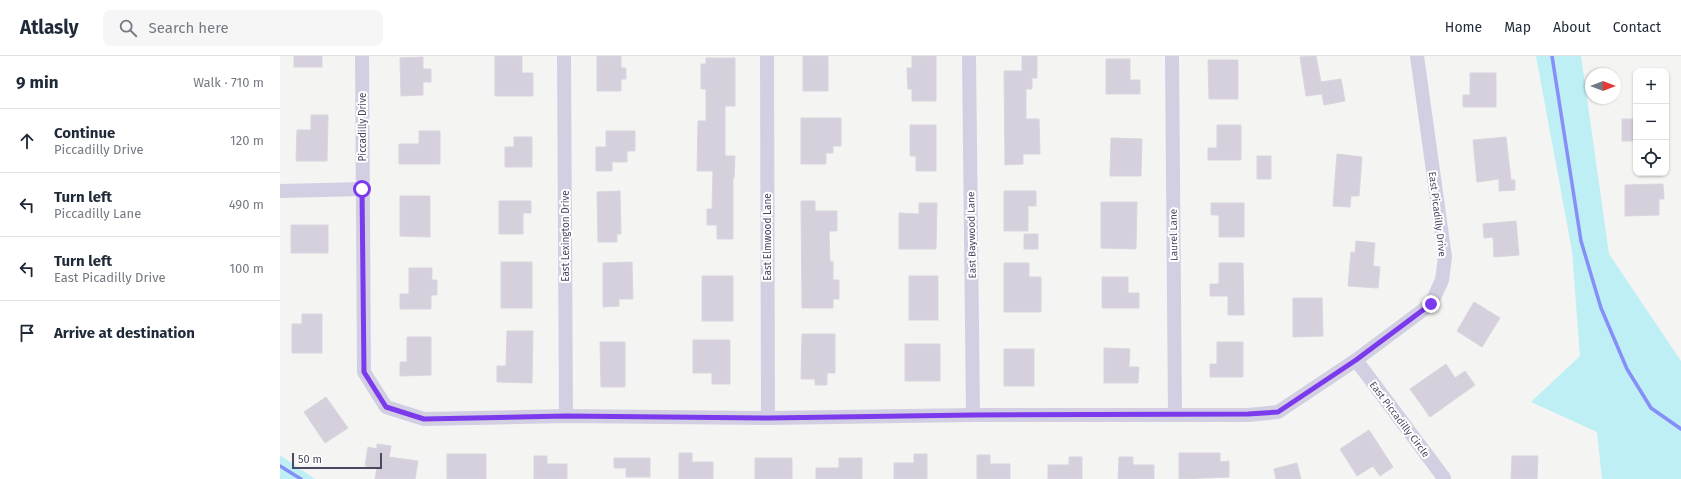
<!DOCTYPE html>
<meta charset="utf-8">
<style>
:root{--surface:#fff;--page:#f6f6f7;--text:#1f2937;--muted:#747a83;--line:#e0e1e3}
body{margin:0;font-family:"Fira Sans",sans-serif;background:var(--page);color:var(--text)}
.controls{position:absolute;right:12px;top:12px;display:grid;overflow:hidden;border-radius:8px;box-shadow:0 1px 3px #0004}
.controls button{width:36px;height:36px;display:grid;place-items:center;padding:0;border:0;border-bottom:1px solid var(--line);background:var(--surface);color:var(--text);font:20px sans-serif}
.compass{position:absolute;left:1305px;top:12px;width:36px;height:36px;border-radius:50%;background:var(--surface);box-shadow:0 1px 3px #0004;rotate:90deg}
.scale{position:absolute;left:12px;bottom:10px;width:90px;box-sizing:border-box;padding-left:4px;border:2px solid #4c4762;border-top:0;font-size:11px;line-height:14px;white-space:nowrap;color:#4c4762;-webkit-text-stroke:3px #fff;paint-order:stroke}
.stop{position:absolute;width:12px;height:12px;margin:-9px;border:3px solid #7c3aed;border-radius:50%;background:#fff}
.stop.end{background:#7c3aed;border-color:#fff;box-shadow:0 1px 4px #0008}
.list{margin:0;padding:0;list-style:none}
h2{display:flex;justify-content:space-between;align-items:center;height:52px;margin:0;padding:0 16px;font-size:17px}
h2 small{font-size:13px;font-weight:400;color:var(--muted)}
.list li{display:grid;grid-template-columns:26px 1fr auto;gap:12px;align-items:center;box-sizing:border-box;height:64px;padding:0 16px;border-top:1px solid var(--line)}
.list b{display:block;font-size:15px;white-space:nowrap}
.list p{margin:0;font-size:13px;white-space:nowrap;color:var(--muted)}
.list em{font-size:13px;font-style:normal;color:var(--muted)}
.icon{flex:none;width:22px;height:22px;fill:none;stroke:currentColor;stroke-width:2;stroke-linecap:round;stroke-linejoin:round}
.map{position:relative;flex:none;width:1401px;height:423px;overflow:hidden}
header{display:flex;align-items:center;gap:24px;box-sizing:border-box;height:56px;padding:0 20px;background:var(--surface);border-bottom:1px solid var(--line)}
header strong{font-size:19px}
nav{display:flex;gap:22px;margin-inline-start:auto;font-size:14px}
.search{width:280px;height:36px;background:var(--page);display:flex;align-items:center;gap:10px;box-sizing:border-box;padding:0 14px;border-radius:8px;color:var(--muted);font-size:15px}
main{display:flex}
aside{flex:1;background:var(--surface)}
.map>svg:first-child{display:block}
</style>
<header>
<strong>Atlasly</strong>
<div class="search"><svg class="icon" aria-label="search" viewBox="0 0 24 24"><circle cx="10" cy="10" r="6"/><path d="M15 15l6 6"/></svg>Search here</div>
<nav><a>Home</a><a>Map</a><a>About</a><a>Contact</a></nav>
</header>
<main>
<aside>
<h2>9 min<small>Walk · 710 m</small></h2>
<ul class="list">
<li><svg class="icon" aria-label="ahead" viewBox="0 0 24 24"><path d="M12 20V5M6 11l6-6 6 6"/></svg><div><b>Continue</b><p>Piccadilly Drive</p></div><em>120 m</em></li>
<li><svg class="icon" aria-label="left" viewBox="0 0 24 24"><path d="M17 20v-9H6M10 6l-5 5 5 5"/></svg><div><b>Turn left</b><p>Piccadilly Lane</p></div><em>490 m</em></li>
<li><svg class="icon" aria-label="left" viewBox="0 0 24 24"><path d="M17 20v-9H6M10 6l-5 5 5 5"/></svg><div><b>Turn left</b><p>East Picadilly Drive</p></div><em>100 m</em></li>
<li><svg class="icon" aria-label="arrive" viewBox="0 0 24 24"><path d="M6 21V4h12l-3 4 3 4H6"/></svg><div><b>Arrive at destination</b></div></li>
</ul>
</aside>
<div class="map">
<svg width="1401" height="423" viewBox="0 0 1401 423">
<rect width="100%" height="100%" fill="#f4f4f2"/>
<!-- green -->
<g fill="#bdeff5">
<path d="M1256 0H1301L1329 198 1401 305V423H1322L1317 376 1251 346 1300 300 1292 195Z"/>
<path d="M0 399 35 423H0Z"/>
</g>
<g fill="none" stroke-linecap="round" stroke-linejoin="round">
<!-- stream -->
<g stroke="#868ef7" stroke-width="3.5">
<path d="M1272 0 1301 185 1321 252 1347 313 1371 352 1401 373"/>
<path d="M0 410 21 423"/>
</g>
</g>
<!-- building -->
<g fill="#d5d0db" stroke="#d9d5de">
<rect x="14" y="0" width="28" height="11"/>
<path d="M215 0H242V17H253V40H215Z"/>
<path d="M317 0H341V12H346V23H341V35H317Z"/>
<rect x="523" y="0" width="25" height="35"/>
<path d="M632 0H656V45H632V33H628L627 12H632Z"/>
<path d="M742 0H757V22H752V33H746V63H759L760 98H743V108L725 109 724 15H742Z"/>
<path d="M1036 0 1041 26 1061 23 1065 45 1044 49 1042 38 1026 40 1020 1Z"/>
<path d="M143 1V13H151V26H143V39L121 40 120 2Z"/>
<path d="M426 2H455V50H445V100H455L454 122H453V183H437V169H427V153H432L433 115H417L418 65H426V33H421V8H426Z"/>
<path d="M826 3H850V24H860V38H826Z"/>
<path d="M928 4H958V43H929Z"/>
<path d="M1190 17H1216V51H1183V39H1190Z"/>
<path d="M31 59H48L47 105H16L17 74H31Z"/>
<path d="M521 62H561V90H553V97H546V108H521Z"/>
<rect x="1342" y="63" width="14" height="22"/>
<path d="M630 69H656V115H636V100H630Z"/>
<path d="M937 69H961V104H928V92H937Z"/>
<path d="M139 75H160V108H119V88H139Z"/>
<path d="M326 75H355V95H347V106H332V115H316V91H326Z"/>
<path d="M234 81H252V111H225V91H234Z"/>
<path d="M1226 81 1231 124H1235V134L1219 135V123L1197 126 1193 84Z"/>
<path d="M831 82 862 83 861 120H830Z"/>
<path d="M1057 98 1082 101 1079 140H1071L1070 151 1053 150Z"/>
<rect x="977" y="100" width="14" height="23"/>
<path d="M1383 128 1384 143H1379V159L1345 160V129Z"/>
<path d="M340 135 341 178H337V186H318L317 136Z"/>
<path d="M724 135H756V150H748V175H724Z"/>
<path d="M120 140H150V181L120 180Z"/>
<path d="M219 145H251V157H243V178H219Z"/>
<path d="M521 145H535V155H557V175H549L550 206 553 205V224H559V243H553V252H522Z"/>
<path d="M821 146H857L856 193 821 192Z"/>
<path d="M639 147H657L656 193H619V157L639 158Z"/>
<path d="M931 147H964V181H939V159H931Z"/>
<path d="M1236 165 1239 199 1214 201 1213 181 1204 182 1203 168Z"/>
<rect x="11" y="169" width="37" height="28"/>
<rect x="744" y="178" width="14" height="15"/>
<path d="M1076 185 1095 187 1093 210 1100 211 1098 232 1068 230 1071 196 1075 197Z"/>
<rect x="221" y="206" width="31" height="46"/>
<path d="M352 206 353 243H339V250L323 251V207Z"/>
<path d="M724 207H749V221H761V256H724Z"/>
<path d="M939 207H963L964 259H948V240H930V228H939Z"/>
<path d="M129 212H152V224H157V239H151V253H120V238H129Z"/>
<rect x="422" y="220" width="31" height="45"/>
<rect x="629" y="220" width="29" height="44"/>
<path d="M822 221H848V237H859V252H822Z"/>
<path d="M1013 242H1042L1043 280 1013 281Z"/>
<path d="M1194 246 1220 262 1202 291 1177 275Z"/>
<path d="M22 258H42V297H12V268H22Z"/>
<path d="M227 275H253L252 327 217 326V310H226Z"/>
<path d="M522 278H555V317H547V329H535V323H521Z"/>
<path d="M127 281H151V319L120 320V306H127Z"/>
<path d="M413 284H450V328H432V317H413Z"/>
<path d="M320 286H345V331H321Z"/>
<path d="M937 286H963V321H930V308H937Z"/>
<rect x="625" y="288" width="35" height="37"/>
<path d="M824 292 850 293 849 311H859L858 327H824Z"/>
<rect x="724" y="293" width="30" height="37"/>
<path d="M1166 308 1175 322 1185 315 1195 329 1150 361 1130 333Z"/>
<path d="M46 341 68 372 45 387 24 356Z"/>
<path d="M1089 374 1113 411 1100 420 1093 410 1077 420 1060 393Z"/>
<path d="M97 388 111 390 109 401 138 405 135 423H95L97 412 85 410 88 391 97 393Z"/>
<path d="M399 397H412V406H433V423H399Z"/>
<path d="M899 397H940V406L949 405V421L899 423Z"/>
<rect x="167" y="398" width="39" height="25"/>
<path d="M634 398H647V423H614V407H634Z"/>
<path d="M697 399H710V408H730V423H697Z"/>
<path d="M254 400H267V408H287V423H254Z"/>
<path d="M1232 400H1258L1257 423H1231Z"/>
<path d="M789 401H802V423H768V409H789Z"/>
<path d="M839 401H853V409H874V423H838Z"/>
<path d="M334 402H370V421H346V412H334Z"/>
<rect x="475" y="402" width="37" height="21"/>
<path d="M559 402H582V423H536V412H559Z"/>
<path d="M1017 407 1021 423H996L994 413Z"/>
</g>
<g fill="none" stroke-linecap="round" stroke-linejoin="round">
<!-- minor -->
<g stroke="#d3cfe3" stroke-width="14">
<path d="M82 0 84 316 106 351 144 363 286 360 488 362 693 359H968L998 356 1076 304 1151 248 1162 224 1165 201 1137 0"/>
<path d="M284 0 286 360"/>
<path d="M487 0 488 362"/>
<path d="M689 0 693 359"/>
<path d="M892 0 895 359"/>
<path d="M0 135 82 133"/>
<path d="M1076 304 1164 422"/>
</g>
</g>
<g fill="none" stroke-linecap="round" stroke-linejoin="round">
<!-- route -->
<path stroke="#7c3aed" stroke-width="5" d="M82 133 84 316 106 351 144 363 286 360 488 362 693 359 968 358 998 356 1076 304 1151 248"/>
</g>
<g text-anchor="middle" stroke-width="4" stroke-linejoin="round" paint-order="stroke">
<!-- street labels -->
<g font-size="10" fill="#4c4762" stroke="#fff">
<text transform="translate(82 71) rotate(-90)" y="4">Piccadilly Drive</text>
<text transform="translate(1158 158) rotate(83)" y="4">East Picadilly Drive</text>
<text transform="translate(691 179) rotate(-91)" y="4">East Baywood Lane</text>
<text transform="translate(893 179) rotate(-91)" y="4">Laurel Lane</text>
<text transform="translate(285 180) rotate(-90)" y="4">East Lexington Drive</text>
<text transform="translate(487 181) rotate(-90)" y="4">East Elmwood Lane</text>
<text transform="translate(1120 363) rotate(53)" y="4">East Piccadilly Circle</text>
</g>
</g>
</svg>
<div class="controls">
<button>+</button>
<button>−</button>
<button><svg class="icon" aria-label="locate" viewBox="0 0 24 24"><circle cx="12" cy="12" r="6"/><path d="M12 2v4M12 18v4M2 12h4M18 12h4"/></svg></button>
</div>
<svg class="compass" viewBox="-18 -18 36 36"><path d="M0-13l5 13h-10z" fill="#e53935"/><path d="M0 13l5-13h-10z" fill="#747a83"/></svg>
<div class="scale">50 m</div>
<div class="stop" style="left:82px;top:133px"></div>
<div class="stop end" style="left:1151px;top:248px"></div>
</div>
</main>
